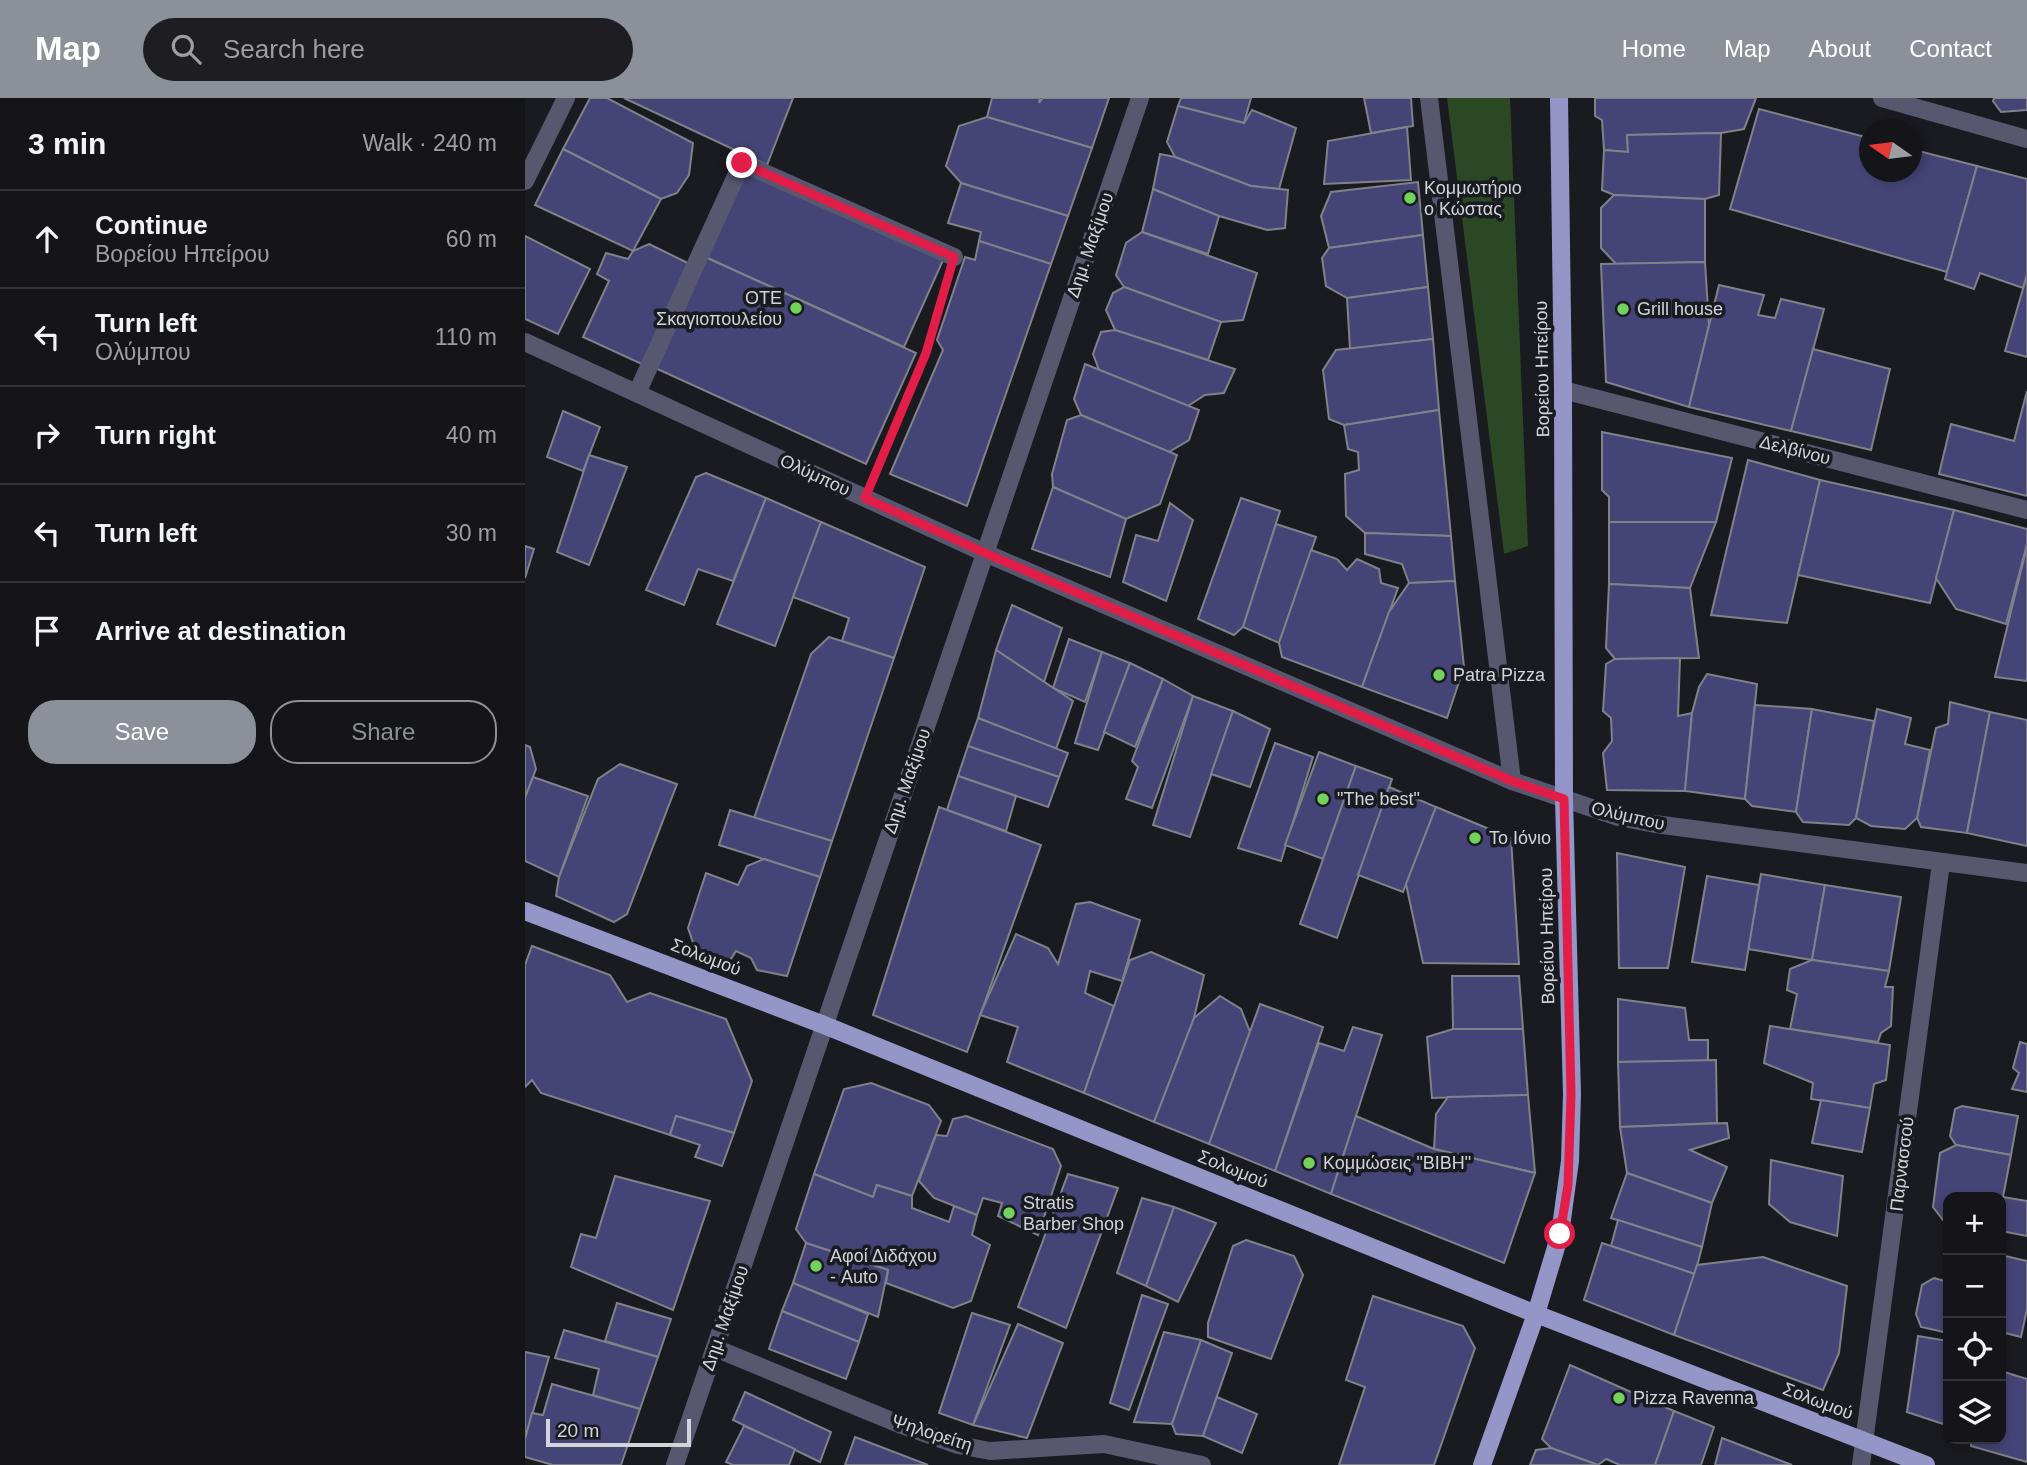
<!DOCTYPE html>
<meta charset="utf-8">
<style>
:root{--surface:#141419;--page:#1d1d22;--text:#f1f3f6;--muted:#9d9ea2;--line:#333338;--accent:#8c9099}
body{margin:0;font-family:Arial,sans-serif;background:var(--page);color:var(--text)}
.controls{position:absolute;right:21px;bottom:21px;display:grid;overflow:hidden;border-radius:14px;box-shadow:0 4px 10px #0003}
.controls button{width:63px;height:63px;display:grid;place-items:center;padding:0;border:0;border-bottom:2px solid var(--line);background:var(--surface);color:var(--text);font:35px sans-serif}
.compass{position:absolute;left:1334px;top:21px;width:63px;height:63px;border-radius:50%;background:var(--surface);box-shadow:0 4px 10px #0003;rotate:284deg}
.scale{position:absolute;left:21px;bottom:18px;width:145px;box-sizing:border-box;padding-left:7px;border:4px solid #d3d4d9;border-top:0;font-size:19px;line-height:24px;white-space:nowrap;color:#d3d4d9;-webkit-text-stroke:5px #1a1a21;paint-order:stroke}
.stop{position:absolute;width:21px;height:21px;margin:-16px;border:5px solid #e11d48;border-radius:50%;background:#fff}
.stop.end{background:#e11d48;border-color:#fff;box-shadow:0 2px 7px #0008}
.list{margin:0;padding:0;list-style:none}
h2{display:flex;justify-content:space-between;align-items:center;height:91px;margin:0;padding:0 28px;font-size:30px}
h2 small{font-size:23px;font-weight:400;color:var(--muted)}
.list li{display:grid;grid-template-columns:46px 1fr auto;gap:21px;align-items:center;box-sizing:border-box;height:98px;padding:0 28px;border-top:2px solid var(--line)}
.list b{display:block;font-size:26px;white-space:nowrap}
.list p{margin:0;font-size:23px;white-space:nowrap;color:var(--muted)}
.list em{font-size:23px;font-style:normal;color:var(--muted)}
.actions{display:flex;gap:14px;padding:21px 28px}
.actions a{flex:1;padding:16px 0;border:2px solid var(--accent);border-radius:28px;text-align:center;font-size:24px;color:var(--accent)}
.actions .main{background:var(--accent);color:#fff}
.icon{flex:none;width:38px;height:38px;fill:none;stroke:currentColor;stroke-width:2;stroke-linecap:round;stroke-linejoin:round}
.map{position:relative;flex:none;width:1502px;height:1367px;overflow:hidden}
header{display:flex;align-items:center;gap:42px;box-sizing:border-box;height:98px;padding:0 35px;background:var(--accent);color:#fff}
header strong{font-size:33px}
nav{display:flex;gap:38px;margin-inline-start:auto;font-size:24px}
.search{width:490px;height:63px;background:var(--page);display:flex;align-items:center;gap:18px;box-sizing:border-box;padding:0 24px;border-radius:38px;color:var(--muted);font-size:26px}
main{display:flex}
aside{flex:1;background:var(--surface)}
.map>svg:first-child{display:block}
</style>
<header>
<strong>Map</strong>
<div class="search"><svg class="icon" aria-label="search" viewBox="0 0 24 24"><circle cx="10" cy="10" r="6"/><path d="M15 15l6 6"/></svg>Search here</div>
<nav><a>Home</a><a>Map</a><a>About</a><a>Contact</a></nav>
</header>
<main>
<aside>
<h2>3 min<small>Walk · 240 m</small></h2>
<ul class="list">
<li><svg class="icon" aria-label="ahead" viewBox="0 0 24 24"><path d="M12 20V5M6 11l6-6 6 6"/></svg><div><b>Continue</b><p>Βορείου Ηπείρου</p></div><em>60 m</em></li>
<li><svg class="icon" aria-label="left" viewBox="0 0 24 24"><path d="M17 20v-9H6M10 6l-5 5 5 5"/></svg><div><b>Turn left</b><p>Ολύμπου</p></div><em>110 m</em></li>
<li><svg class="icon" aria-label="right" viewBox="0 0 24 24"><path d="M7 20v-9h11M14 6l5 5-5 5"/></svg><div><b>Turn right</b></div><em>40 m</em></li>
<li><svg class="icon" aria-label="left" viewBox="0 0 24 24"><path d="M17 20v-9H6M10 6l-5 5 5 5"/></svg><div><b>Turn left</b></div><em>30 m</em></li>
<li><svg class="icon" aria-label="arrive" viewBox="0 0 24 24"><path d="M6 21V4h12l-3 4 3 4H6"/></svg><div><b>Arrive at destination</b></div></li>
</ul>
<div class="actions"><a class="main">Save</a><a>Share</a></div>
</aside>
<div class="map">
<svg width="1502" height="1367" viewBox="0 0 1502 1367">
<rect width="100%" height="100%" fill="#1a1a21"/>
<!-- green -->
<path fill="#2b4825" d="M922 0H985L1003 448 979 456Z"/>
<!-- building -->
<g fill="#444476" stroke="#81818a" stroke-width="2">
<path d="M65 0H82L168 45 164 77 152 95 136 101 38 51Z"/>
<path d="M99 0H268L242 67Z"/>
<path d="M467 0H515L514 5 518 0H584L567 50 462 19Z"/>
<path d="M656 0H726L719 25 653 8Z"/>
<path d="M839 0H886L888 28 846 35Z"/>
<path d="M1070 0H1231L1219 31 1196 35 1102 37 1103 54 1079 52 1077 22 1070 18Z"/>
<path d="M1469 0H1502V12L1476 14 1468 3Z"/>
<path d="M653 8 719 25 727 12 771 30 754 91 726 88 650 59 642 44Z"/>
<path d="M1234 11 1344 40V74H1386V51L1452 68 1422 174 1205 111Z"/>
<path d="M462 19 567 50 543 118 436 85 421 68 434 28Z"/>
<path d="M882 29 886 82 799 86 803 43Z"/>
<path d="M1196 35 1194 97 1180 101 1089 97 1077 92 1079 52 1103 54 1102 37Z"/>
<path d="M38 51 136 101 108 153 10 107Z"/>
<path d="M635 56 650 59 726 88 763 92 760 130 742 132 694 118 628 91Z"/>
<path d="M1452 68 1502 81V177L1498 190 1455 175 1449 191 1420 181Z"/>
<path d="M217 70 419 160 379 249 178 158Z"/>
<path d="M893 84 898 137 804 150 796 118 806 94Z"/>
<path d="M436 85 543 118 526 166 454 143 456 134 423 125Z"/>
<path d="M628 91 694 118 683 156 617 134Z"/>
<path d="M1089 97 1180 101V164L1091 166 1076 150V110Z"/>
<path d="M617 134 732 175 718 222 696 224 599 189 591 177 601 145Z"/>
<path d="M898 137 903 189 822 200 801 188 797 160 804 150Z"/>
<path d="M0 138 65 171 33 236 0 221Z"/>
<path d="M454 143 526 166 442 408 365 376 418 252 412 242 440 159 450 162Z"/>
<path d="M124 146 169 168 121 268 58 239 84 183 72 176 81 155 103 161 108 153Z"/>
<path d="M178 158 391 255 341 366 128 269Z"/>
<path d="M1180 164 1184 227 1164 309 1081 284 1076 166Z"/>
<path d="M1502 177V259L1480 253Z"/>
<path d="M1194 187 1239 197 1233 217 1250 220 1256 201 1299 211 1266 333 1164 309Z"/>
<path d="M599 189 696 224 683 262 590 232 581 212 588 195Z"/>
<path d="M903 189 908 241 825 251 822 200Z"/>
<path d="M590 232 710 271 699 295 680 297 663 308 574 272 568 256 576 234Z"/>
<path d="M908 241 914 312 819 327 804 321 798 272 811 252Z"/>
<path d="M1288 251 1365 271 1346 352 1266 333Z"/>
<path d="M560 266 674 312 664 342 644 354 556 317 549 301Z"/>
<path d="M1502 293V398L1414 376 1426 326 1489 343Z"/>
<path d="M914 312 926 438 840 435 821 418 820 376 834 372 833 354 823 351 819 327Z"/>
<path d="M38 313 75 329 58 373 22 359Z"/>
<path d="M556 317 652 357 635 406 601 421 528 389 527 376 542 322Z"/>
<path d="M1077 334 1207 360 1191 424H1084V399L1077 392Z"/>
<path d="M64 357 102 369 64 467 32 454Z"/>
<path d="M1223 362 1295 382 1262 525 1186 517Z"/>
<path d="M181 375 241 400 208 483 173 471 159 507 121 492 171 379Z"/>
<path d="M1295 382 1429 412 1405 505 1273 477Z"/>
<path d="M528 389 601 421 585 479 507 451Z"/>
<path d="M241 400 296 424 250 548 192 526Z"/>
<path d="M716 400 755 413 718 529 709 537 673 521Z"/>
<path d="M645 405 668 422 641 503 598 484 611 437 633 443Z"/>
<path d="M1429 412 1502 431V446L1481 526 1431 511 1411 480Z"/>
<path d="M296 424 400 469 369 560 317 543 324 520 268 499Z"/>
<path d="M1084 424H1191L1165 490 1084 486Z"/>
<path d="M751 426 791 439 754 545 718 529Z"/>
<path d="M840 435 926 438 930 483 884 485 877 466 840 456Z"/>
<path d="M0 448 9 451 0 480Z"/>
<path d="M1502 448V583L1470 579Z"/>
<path d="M786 452 812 461 822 472 832 461 854 471 856 485 873 490 837 589 757 559 754 545Z"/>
<path d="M930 483 939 569 922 620 837 589 864 514 884 485Z"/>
<path d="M1084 486 1165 490 1174 560 1090 561 1081 550Z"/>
<path d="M487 507 537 530 519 584 471 552Z"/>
<path d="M304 539 369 560 307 743 229 720 286 556Z"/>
<path d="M544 541 577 554 560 604 528 590Z"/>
<path d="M471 552 548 603 531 651 453 620Z"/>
<path d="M577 554 605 565 573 652 550 645Z"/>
<path d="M1155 560 1153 618 1167 615 1160 693 1082 692 1078 655 1087 643 1086 620 1078 613 1081 566 1090 561Z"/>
<path d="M605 565 638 581 610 649 579 634Z"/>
<path d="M1182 576 1232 586 1220 701 1160 693 1167 615 1174 589Z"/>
<path d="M638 581 668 598 627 710 601 701 613 669 607 663Z"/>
<path d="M668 598 708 613 665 739 628 727Z"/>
<path d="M1425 604 1465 614 1442 735 1396 729 1392 720 1411 630 1423 626Z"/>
<path d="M1230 607 1287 611 1271 714 1227 708 1220 701Z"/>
<path d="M1287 611 1349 623 1331 720 1324 727 1278 724 1271 714Z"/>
<path d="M1352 611 1386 620 1380 646 1405 652 1392 720 1380 731 1346 728 1331 720Z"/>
<path d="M708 613 745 631 725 689 686 676Z"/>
<path d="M1465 614 1502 622V748L1442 735Z"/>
<path d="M453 620 543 655 534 679 443 648Z"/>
<path d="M750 645 788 659 756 763 713 750Z"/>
<path d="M0 647 5 649 11 671 0 700Z"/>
<path d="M443 648 534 679 523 709 433 678Z"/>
<path d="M794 654 831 668 798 761 760 747Z"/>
<path d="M95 666 152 686 102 816 89 824 31 798 34 779 73 681Z"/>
<path d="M831 668 867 681 812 840 775 826Z"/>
<path d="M433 678 491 698 481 733 422 712Z"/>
<path d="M8 679 63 698 34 779 0 763V700Z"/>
<path d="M864 689 911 709 878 794 833 777Z"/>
<path d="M414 709 516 747 442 954 348 917Z"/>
<path d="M911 709 986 740 994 866 898 865 881 786Z"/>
<path d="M205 712 307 743 295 779 194 747Z"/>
<path d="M1092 755 1160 769 1143 870H1094Z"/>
<path d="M239 761 295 779 262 878 232 872 226 860 211 853 204 864 171 853 163 830 181 775 213 787 222 768Z"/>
<path d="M1236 776 1300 787 1287 862 1223 851Z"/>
<path d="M1182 778 1234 787 1220 872 1167 864Z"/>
<path d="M1300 787 1376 799 1364 873 1287 862Z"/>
<path d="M565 804 615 822 597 883 565 873 560 895 589 908 559 995 482 964 493 929 455 917 491 836 523 850 533 866 551 806Z"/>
<path d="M7 848 85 877 102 904 125 895 201 921 227 983 209 1035 151 1018 145 1037 16 995 7 982 0 989V867Z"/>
<path d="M626 854 679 877 669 920 629 1024 559 995 605 862Z"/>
<path d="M1287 862 1364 873 1360 889H1368L1366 928 1356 935 1353 944 1265 931 1272 896 1262 892 1265 871Z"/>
<path d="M927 878H994L998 931H928Z"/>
<path d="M695 898 716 911 725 934 684 1046 629 1024 669 920Z"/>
<path d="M1093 901 1160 910 1164 942H1183V963L1093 964Z"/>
<path d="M735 906 798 929 750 1073 684 1046Z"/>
<path d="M1245 928 1365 947 1361 982 1349 986 1345 1010 1286 1001 1288 985 1239 965Z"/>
<path d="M828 929 857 937 806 1096 750 1073 794 945 819 953Z"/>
<path d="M928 931H998L1003 997 907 1000 902 939Z"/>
<path d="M1495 944 1502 946V994L1487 991 1494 975 1488 970Z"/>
<path d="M1191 962 1192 1025 1095 1029 1093 964Z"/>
<path d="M346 985 404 1007 416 1023 387 1098 352 1087 348 1099 289 1076 319 991Z"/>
<path d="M1003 997 1010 1075 909 1051 911 1016 923 999Z"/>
<path d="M1296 1002 1345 1010 1337 1054 1287 1045Z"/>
<path d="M1437 1008 1493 1018 1486 1057 1431 1047 1425 1038 1430 1011Z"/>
<path d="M151 1018 209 1035 197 1068 170 1059 175 1047 145 1037Z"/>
<path d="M441 1018 528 1051 536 1068 513 1137 473 1118 477 1105 458 1100 452 1117 409 1100 394 1083 411 1037 422 1038 428 1021Z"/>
<path d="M831 1018 909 1051 1010 1075 979 1165 806 1096Z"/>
<path d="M1202 1025 1204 1040 1165 1052 1202 1069 1187 1105 1102 1075 1095 1029Z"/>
<path d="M1431 1047 1486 1057 1478 1099 1502 1103V1138L1476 1133V1099H1423V1123L1418 1122 1408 1109 1415 1055Z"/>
<path d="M1246 1062 1318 1078 1312 1138 1265 1124 1244 1106Z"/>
<path d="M1102 1075 1187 1105 1177 1149 1086 1120Z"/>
<path d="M289 1076 348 1099 352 1087 387 1098V1110L424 1124 429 1108 452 1117 447 1137 465 1147 446 1203 428 1210 361 1185 363 1172 281 1145 271 1131Z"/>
<path d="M543 1076 593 1090 541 1230 493 1209Z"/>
<path d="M90 1078 185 1103 148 1212 46 1169 56 1136 71 1140Z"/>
<path d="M617 1100 649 1109 621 1188 592 1175Z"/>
<path d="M649 1109 691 1125 653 1204 621 1188Z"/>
<path d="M1093 1122 1177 1149 1170 1176 1086 1148Z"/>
<path d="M721 1142 769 1158 778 1177 746 1261 683 1239V1225L708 1148Z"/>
<path d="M281 1145 363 1172 353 1219 268 1185Z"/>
<path d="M1077 1145 1170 1176 1149 1237 1059 1202Z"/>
<path d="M1480 1158 1502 1163V1211L1496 1239 1476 1234V1174Z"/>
<path d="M1238 1159 1322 1188 1314 1255 1298 1292 1149 1237 1172 1167Z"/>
<path d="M1409 1180 1423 1184V1235L1396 1229 1391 1216 1397 1187Z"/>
<path d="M268 1185 343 1216 334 1244 257 1213Z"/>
<path d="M617 1197 643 1206 604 1312 585 1305Z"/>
<path d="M848 1198 938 1228 950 1250 909 1367H814L840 1289 821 1282Z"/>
<path d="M92 1205 146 1221 133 1259 80 1243Z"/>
<path d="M257 1213 334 1244 321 1281 244 1251Z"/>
<path d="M447 1215 485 1227 448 1327 414 1315Z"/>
<path d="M493 1226 538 1245 502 1340 448 1327Z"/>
<path d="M39 1232 133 1259 115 1311 68 1297 74 1271 30 1260Z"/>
<path d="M639 1234 676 1242 647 1326 609 1324Z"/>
<path d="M1393 1238 1423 1243V1318L1421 1327 1382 1314Z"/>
<path d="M676 1242 707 1255 678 1338 651 1336 647 1326Z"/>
<path d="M0 1254 24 1259 0 1341Z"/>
<path d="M1045 1267 1149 1313 1130 1367H1095L1081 1361 1073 1367 1026 1350 1017 1341Z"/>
<path d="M1476 1273 1502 1281V1364L1446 1348V1341H1476Z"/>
<path d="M27 1286 115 1311 96 1367H28L0 1359V1341L7 1315 18 1317Z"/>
<path d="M220 1294 306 1334 295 1364 208 1322Z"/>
<path d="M692 1299 732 1316 717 1355 678 1338Z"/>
<path d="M1149 1313 1189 1329 1176 1367H1130Z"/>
<path d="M219 1328 270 1351 264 1367H208L201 1364Z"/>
<path d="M330 1339 403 1367H320Z"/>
<path d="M1197 1340 1267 1367H1190Z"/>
<path d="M1026 1350 1073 1367H1005L1011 1352Z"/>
</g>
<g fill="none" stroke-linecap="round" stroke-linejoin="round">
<!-- path -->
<path stroke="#7d7d83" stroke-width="4.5" stroke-dasharray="3.5 5" stroke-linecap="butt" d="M352 370 401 255 419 192"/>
<!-- minor -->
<g stroke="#575870" stroke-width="18">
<path d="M904 0 987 683"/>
<path d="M1357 0 1502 41"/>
<path d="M0 83 41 0"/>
<path d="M0 244 460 455 987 683 1093 719 1130 726 1502 775"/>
<path d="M1038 292 1502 412"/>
<path d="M112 295 217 65 429 159"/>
<path d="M190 1250 374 1326 433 1347 465 1353 579 1346 677 1367"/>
<path d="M150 1367 615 0"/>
<path d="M1336 1367 1416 765"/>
</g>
<!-- major -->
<g stroke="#9496c7" stroke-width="18">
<path d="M0 813 299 927 1011 1216 1401 1367"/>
<path d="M957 1367 1011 1216 1035 1136 1045 1063 1047 996 1039 701 1038 292 1034 0"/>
</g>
</g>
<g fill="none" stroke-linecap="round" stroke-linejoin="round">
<!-- route -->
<path stroke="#e11d48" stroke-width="9" d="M217 65 429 159 401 255 340 400 460 455 987 683 1039 701 1046 996 1043 1087 1035 1136"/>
</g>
<!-- markers -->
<g fill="#72d25d" stroke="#1a1a21" stroke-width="2.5">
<circle cx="885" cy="100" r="7"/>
<circle cx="271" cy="210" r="7"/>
<circle cx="1098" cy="211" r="7"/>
<circle cx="914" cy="577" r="7"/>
<circle cx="798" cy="701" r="7"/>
<circle cx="950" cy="740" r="7"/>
<circle cx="784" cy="1065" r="7"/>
<circle cx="484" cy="1115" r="7"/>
<circle cx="291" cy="1168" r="7"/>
<circle cx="1094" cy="1300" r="7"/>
</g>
<g text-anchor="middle" stroke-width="7" stroke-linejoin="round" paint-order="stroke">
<!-- poi labels -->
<g font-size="18" fill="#d3d4d9" stroke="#1a1a21" text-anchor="start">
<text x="899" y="96">Κομμωτήριο<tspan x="899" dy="21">ο Κώστας</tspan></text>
<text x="257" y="206" text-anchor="end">ΟΤΕ<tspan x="257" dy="21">Σκαγιοπουλείου</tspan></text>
<text x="1112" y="217">Grill house</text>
<text x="928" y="583">Patra Pizza</text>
<text x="812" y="707">"The best"</text>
<text x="964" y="746">Το Ιόνιο</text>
<text x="798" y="1071">Κομμώσεις "ΒΙΒΗ"</text>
<text x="498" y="1111">Stratis<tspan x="498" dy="21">Barber Shop</tspan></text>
<text x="305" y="1164">Αφοί Διδάχου<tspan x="305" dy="21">- Auto</tspan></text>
<text x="1108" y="1306">Pizza Ravenna</text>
</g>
<!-- street labels -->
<g font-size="18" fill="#d3d4d9" stroke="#1a1a21">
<text transform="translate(565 147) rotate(-71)" y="6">Δημ. Μαξίμου</text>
<text transform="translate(1017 271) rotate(-91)" y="6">Βορείου Ηπείρου</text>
<text transform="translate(1270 352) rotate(14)" y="6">Δελβίνου</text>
<text transform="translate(290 377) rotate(25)" y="6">Ολύμπου</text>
<text transform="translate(382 683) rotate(-71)" y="6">Δημ. Μαξίμου</text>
<text transform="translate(1103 718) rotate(13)" y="6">Ολύμπου</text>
<text transform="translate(1022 838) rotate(-91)" y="6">Βορείου Ηπείρου</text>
<text transform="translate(181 859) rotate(21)" y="6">Σολωμού</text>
<text transform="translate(1377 1066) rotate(-83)" y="6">Παρνασσού</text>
<text transform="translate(708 1071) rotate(22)" y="6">Σολωμού</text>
<text transform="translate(200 1220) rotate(-71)" y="6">Δημ. Μαξίμου</text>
<text transform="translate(1293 1303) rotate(21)" y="6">Σολωμού</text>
<text transform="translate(407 1335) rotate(18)" y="6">Ψηλορείτη</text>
</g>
</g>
</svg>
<div class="controls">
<button>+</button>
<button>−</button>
<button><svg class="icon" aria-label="locate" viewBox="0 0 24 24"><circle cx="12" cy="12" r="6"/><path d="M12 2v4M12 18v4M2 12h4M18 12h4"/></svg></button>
<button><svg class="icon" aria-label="layers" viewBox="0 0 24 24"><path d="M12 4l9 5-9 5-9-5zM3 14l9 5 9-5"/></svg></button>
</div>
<svg class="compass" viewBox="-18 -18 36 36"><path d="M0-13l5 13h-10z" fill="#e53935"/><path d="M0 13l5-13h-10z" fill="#9d9ea2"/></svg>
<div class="scale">20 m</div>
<div class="stop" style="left:1035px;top:1136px"></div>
<div class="stop end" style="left:217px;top:65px"></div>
</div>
</main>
